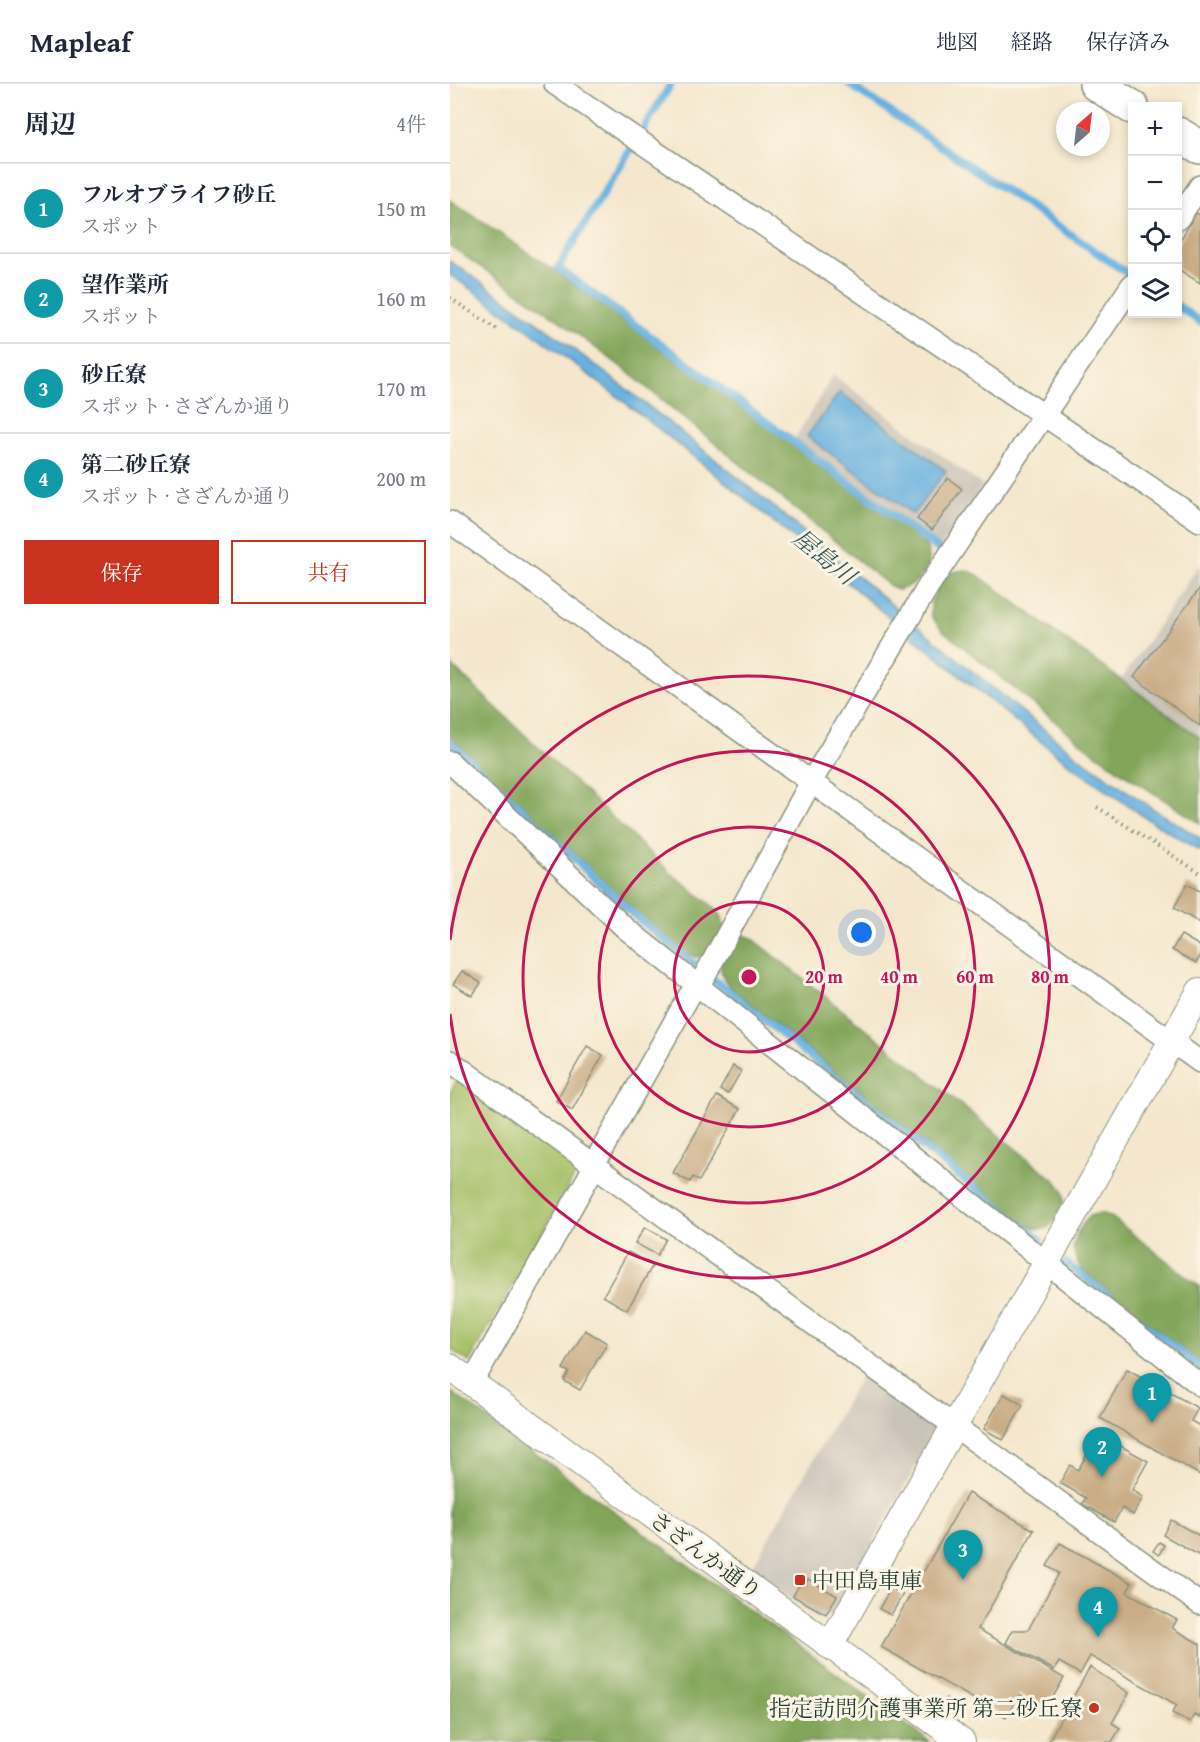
<!DOCTYPE html>
<html lang="ja">
<meta charset="utf-8">
<style>
:root{--surface:#fff;--page:#f2f2f3;--text:#1f2937;--muted:#747a83;--line:#e0e1e3;--accent:#c8321e}
body{margin:0;font-family:"Gentium Book Plus","Noto Serif JP",serif;background:var(--page);color:var(--text)}
.controls{position:absolute;right:18px;top:18px;display:grid;overflow:hidden;border-radius:0px;box-shadow:0 3px 9px #0003}
.controls button{width:54px;height:54px;display:grid;place-items:center;padding:0;border:0;border-bottom:2px solid var(--line);background:var(--surface);color:var(--text);font:30px sans-serif}
.compass{position:absolute;left:606px;top:18px;width:54px;height:54px;border-radius:50%;background:var(--surface);box-shadow:0 3px 9px #0003;rotate:28deg}
.you{position:absolute;left:412px;top:849px;width:21px;height:21px;margin:-15px;border:4px solid #fff;border-radius:50%;background:#1a73e8;box-shadow:0 0 0 9px #1a73e833}
.badge{display:grid;place-items:center;width:39px;height:39px;border-radius:50%;background:var(--accent);color:#fff;font-size:20px;font-weight:700}
.pin{position:absolute;translate:-50% -50px;filter:drop-shadow(0 2px 3px #0008)}
.pin::after{content:'';position:absolute;top:32px;width:21px;height:18px;background:inherit;clip-path:polygon(0 0,100% 0,50% 100%)}
.list{margin:0;padding:0;list-style:none}
h2{display:flex;justify-content:space-between;align-items:center;height:78px;margin:0;padding:0 24px;font-size:26px}
h2 small{font-size:20px;font-weight:400;color:var(--muted)}
.list li{display:grid;grid-template-columns:39px 1fr auto;gap:18px;align-items:center;box-sizing:border-box;height:90px;padding:0 24px;border-top:2px solid var(--line)}
.list b{display:block;font-size:22px;white-space:nowrap}
.list p{margin:0;font-size:20px;white-space:nowrap;color:var(--muted)}
.list em{font-size:20px;font-style:normal;color:var(--muted)}
.actions{display:flex;gap:12px;padding:18px 24px}
.actions a{flex:1;padding:14px 0;border:2px solid var(--accent);border-radius:0px;text-align:center;font-size:21px;color:var(--accent)}
.actions .main{background:var(--accent);color:#fff}
.icon{flex:none;width:33px;height:33px;fill:none;stroke:currentColor;stroke-width:2;stroke-linecap:round;stroke-linejoin:round}
.map{position:relative;flex:none;width:750px;height:1658px;overflow:hidden}
header{display:flex;align-items:center;gap:36px;box-sizing:border-box;height:84px;padding:0 30px;background:var(--surface);border-bottom:2px solid var(--line)}
header strong{font-size:28px}
nav{display:flex;gap:33px;margin-inline-start:auto;font-size:21px}
main{display:flex}
aside{flex:1;background:var(--surface)}
.map>svg:first-child{display:block}
</style>
<header>
<strong>Mapleaf</strong>
<nav><a>地図</a><a>経路</a><a>保存済み</a></nav>
</header>
<main>
<aside>
<h2>周辺<small>4件</small></h2>
<ul class="list">
<li><span class="badge" style="background:#0f9aa8">1</span><div><b>フルオブライフ砂丘</b><p>スポット</p></div><em>150 m</em></li>
<li><span class="badge" style="background:#0f9aa8">2</span><div><b>望作業所</b><p>スポット</p></div><em>160 m</em></li>
<li><span class="badge" style="background:#0f9aa8">3</span><div><b>砂丘寮</b><p>スポット · さざんか通り</p></div><em>170 m</em></li>
<li><span class="badge" style="background:#0f9aa8">4</span><div><b>第二砂丘寮</b><p>スポット · さざんか通り</p></div><em>200 m</em></li>
</ul>
<div class="actions"><a class="main">保存</a><a>共有</a></div>
</aside>
<div class="map">
<svg width="750" height="1658" viewBox="0 0 750 1658">
<rect width="100%" height="100%" fill="#fcf5e5"/>
<filter id="ink" filterUnits="userSpaceOnUse"><feTurbulence type="fractalNoise" baseFrequency=".0167" numOctaves="2"/><feDisplacementMap in="SourceGraphic" scale="12" xChannelSelector="R" yChannelSelector="G"/><feConvolveMatrix kernelMatrix="1 2 1 2 8 2 1 2 1" color-interpolation-filters="sRGB"/></filter>
<filter id="wash" filterUnits="userSpaceOnUse"><feTurbulence type="fractalNoise" baseFrequency=".008" numOctaves="4" result="noise"/><feDisplacementMap in="SourceGraphic" scale="24" xChannelSelector="R" yChannelSelector="G"/><feGaussianBlur stdDeviation="1.35" result="paint"/><feColorMatrix in="noise" values="0 0 0 0 0 0 0 0 0 0 0 0 0 0 0 0 0 1.4 0 .05"/><feComposite in="paint" operator="in"/></filter>
<g filter="url(#wash)">
<rect width="100%" height="100%" fill="#f4e7cd"/>
<!-- industrial -->
<g fill="#cac3b8">
<path d="M383 291 533 402 490 464 344 356Z"/>
<path d="M750 480V654L671 596Z"/>
<path d="M412 1290 487 1345 382 1531 367 1534 301 1485Z"/>
</g>
<!-- green -->
<path fill="#a3be65" stroke="#617e4c" stroke-width="1.5" d="M7 996 129 1084 19 1278 0 1264V1009Z"/>
<!-- forest -->
<g fill="#82a55a" stroke="#507147" stroke-width="1.5">
<path d="M0 116 104 186 472 457C491 477 469 502 447 506L436 499 174 285 107 235 0 162Z"/>
<path d="M515 486 526 490 750 654V739L671 688 634 661 491 545 481 532V518L492 495 502 488Z"/>
<path d="M0 580 221 789 265 824 272 833 274 843 257 871 247 873 236 869 186 828 0 653Z"/>
<path d="M293 851 302 854 606 1097C610 1102 614 1107 614 1114 614 1120 611 1126 608 1132 600 1146 591 1149 577 1141L280 903C262 882 274 873 286 852Z"/>
<path d="M650 1129 660 1132 750 1203V1279L633 1187C617 1166 623 1150 640 1132Z"/>
<path d="M0 1307 480 1658H0Z"/>
</g>
<!-- water -->
<g fill="#68b0df" stroke="#44768a" stroke-width="1.5">
<path d="M0 177C221 326 418 506 626 671L702 724 750 754V767L696 734 619 680C413 517 218 339 0 191Z"/>
<path d="M390 308 496 387 463 430 357 352Z"/>
</g>
<g fill="none" stroke-linecap="round" stroke-linejoin="round">
<!-- stream -->
<g stroke="#68b0df" stroke-width="8">
<path d="M399 0 680 191"/>
<path d="M192 47 221 0"/>
<path d="M182 63 108 184 491 467"/>
<path d="M728 222 750 238"/>
<path d="M0 658 184 831 247 882"/>
<path d="M264 896 590 1156"/>
<path d="M616 1179 750 1284"/>
</g>
</g>
<g id="blocks">
<!-- building -->
<g fill="#caad87">
<path d="M746 129 750 131V199L728 185V160Z"/>
<path d="M498 394 512 405 482 446 467 435Z"/>
<path d="M750 504V642L684 593Z"/>
<path d="M737 800 750 807V839L724 824Z"/>
<path d="M731 851 750 862V873L746 879 722 866Z"/>
<path d="M12 887 31 899 22 912 3 900Z"/>
<path d="M137 962 153 971 122 1026 106 1017Z"/>
<path d="M283 982 291 987 278 1010 270 1006Z"/>
<path d="M267 1012 290 1025 249 1097 243 1093 240 1098 223 1089Z"/>
<path d="M195 1143 216 1155 207 1171 185 1159Z"/>
<path d="M178 1168 203 1181 177 1226 153 1212Z"/>
<path d="M135 1246 157 1259 130 1306 114 1297 119 1288 113 1285Z"/>
<path d="M677 1285 748 1324 741 1337 750 1342V1391L650 1334Z"/>
<path d="M554 1310 573 1321 553 1356 534 1345Z"/>
<path d="M649 1350 698 1377 682 1406 693 1413 683 1431 672 1424 664 1438 632 1420 636 1414 610 1399 620 1381 628 1386Z"/>
<path d="M518 1409 584 1446 528 1545 614 1594 596 1625 569 1610 556 1633 431 1563Z"/>
<path d="M721 1436 750 1452V1472L713 1451Z"/>
<path d="M709 1458 714 1461 709 1471 703 1467Z"/>
<path d="M610 1459 682 1499 677 1508 727 1536 722 1544 750 1560V1634L744 1631 740 1638 722 1629 727 1621 640 1572 630 1590 609 1578 604 1586 556 1559 563 1546H578L609 1489 597 1482Z"/>
<path d="M358 1495 387 1512 376 1530 343 1512 352 1496 356 1499Z"/>
<path d="M441 1504 453 1510 441 1531 429 1525Z"/>
<path d="M640 1583 679 1609 662 1639 670 1644 662 1658H598Z"/>
<path d="M496 1614 512 1625 508 1631 492 1619Z"/>
</g>
</g>
</g>
<g filter="url(#ink)">
<use href="#blocks" fill-opacity="0" stroke="#8a9280" stroke-width="1.5"/>
<g fill="none" stroke-linecap="round" stroke-linejoin="round">
<defs>
<g id="minor">
<path d="M105 0 750 437"/>
<path d="M728 135 750 102"/>
<path d="M0 438 750 978"/>
<path d="M0 678 174 843 750 1301"/>
<path d="M0 977 750 1520"/>
<path d="M21 1298 30 1285 139 1092 149 1071 239 912 255 891 361 698 479 501 682 201"/>
</g>
<g id="tertiary">
<path d="M0 1283 512 1658"/>
<path d="M378 1561 387 1549 750 907"/>
</g>
<g id="trunk">
<path d="M646 0 682 23"/>
<path d="M728 50 750 63"/>
</g>
</defs>
<!-- minor casing -->
<use href="#minor" stroke="#8a9280" stroke-width="24"/>
<!-- tertiary casing -->
<use href="#tertiary" stroke="#8a9280" stroke-width="28"/>
<!-- trunk casing -->
<use href="#trunk" stroke="#8a9280" stroke-width="36"/>
<!-- path -->
<g stroke="#8a9280" stroke-width="4" stroke-dasharray="1.5 4.5" stroke-linecap="butt">
<path d="M0 214 48 246"/>
<path d="M647 723 750 789"/>
</g>
<!-- minor -->
<use href="#minor" stroke="#fff" stroke-width="21"/>
<!-- tertiary -->
<use href="#tertiary" stroke="#fff" stroke-width="26"/>
<!-- trunk -->
<use href="#trunk" stroke="#fff" stroke-width="33"/>
</g>
</g>
<!-- distance rings -->
<g fill="none" stroke="#c2185b" stroke-width="3">
<circle cx="299" cy="893" r="75"/>
<circle cx="299" cy="893" r="150"/>
<circle cx="299" cy="893" r="226"/>
<path d="M0 856A301 301 0 1 1 0 930"/>
</g>
<!-- markers -->
<g fill="#c8321e" stroke="#fcf5e5" stroke-width="2">
<rect x="344" y="1490" width="12" height="12" rx="3"/>
<circle cx="644" cy="1624" r="6"/>
</g>
<g text-anchor="middle" stroke-width="6" stroke-linejoin="round" paint-order="stroke">
<!-- street labels -->
<g font-size="22" fill="#1f3d34" stroke="#fcf5e5">
<text transform="translate(256 1471) rotate(36)" y="8">さざんか通り</text>
</g>
<!-- poi labels -->
<g font-size="22" fill="#1f3d34" stroke="#fcf5e5" text-anchor="start">
<text x="362" y="1504">中田島車庫</text>
<text x="632" y="1632" text-anchor="end">指定訪問介護事業所 第二砂丘寮</text>
</g>
<!-- water labels -->
<g font-size="24" font-style="italic" fill="#315a5f" stroke="#fcf5e5">
<text transform="translate(374 473) rotate(39)" y="8">屋島川</text>
</g>
</g>
<circle cx="299" cy="893" r="9" fill="#c2185b" stroke="#fcf5e5" stroke-width="3"/>
<g font-size="18" text-anchor="middle" font-weight="bold" fill="#c2185b" stroke="#fcf5e5" stroke-width="6" stroke-linejoin="round" paint-order="stroke">
<text x="374" y="899">20 m</text>
<text x="449" y="899">40 m</text>
<text x="525" y="899">60 m</text>
<text x="600" y="899">80 m</text>
</g>
</svg>
<div class="controls">
<button>+</button>
<button>−</button>
<button><svg class="icon" aria-label="locate" viewBox="0 0 24 24"><circle cx="12" cy="12" r="6"/><path d="M12 2v4M12 18v4M2 12h4M18 12h4"/></svg></button>
<button><svg class="icon" aria-label="layers" viewBox="0 0 24 24"><path d="M12 4l9 5-9 5-9-5zM3 14l9 5 9-5"/></svg></button>
</div>
<svg class="compass" viewBox="-18 -18 36 36"><path d="M0-13l5 13h-10z" fill="#e53935"/><path d="M0 13l5-13h-10z" fill="#747a83"/></svg>
<div class="you"></div>
<div class="pin badge" style="left:702px;top:1339px;background:#0f9aa8">1</div>
<div class="pin badge" style="left:652px;top:1393px;background:#0f9aa8">2</div>
<div class="pin badge" style="left:513px;top:1496px;background:#0f9aa8">3</div>
<div class="pin badge" style="left:648px;top:1553px;background:#0f9aa8">4</div>
</div>
</main>
